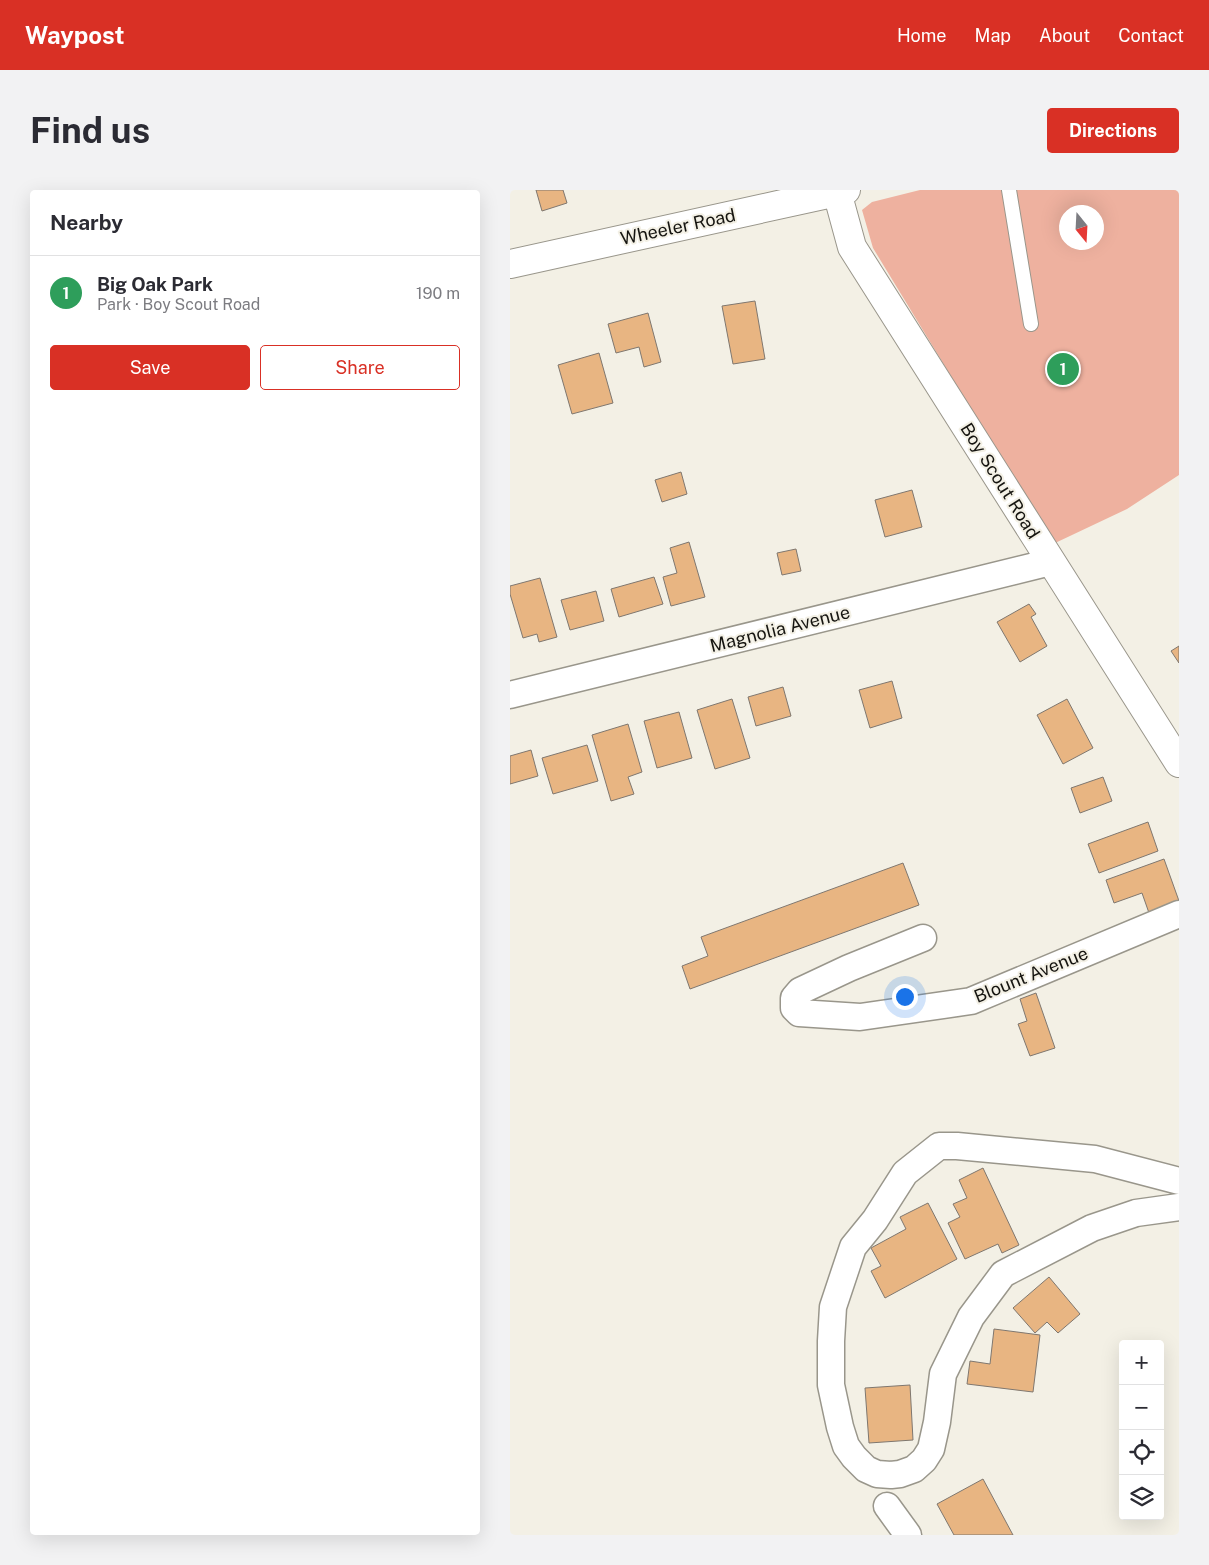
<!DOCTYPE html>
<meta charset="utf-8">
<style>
:root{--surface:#fff;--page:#f2f2f3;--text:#2b2b33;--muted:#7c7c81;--line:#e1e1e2;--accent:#d93025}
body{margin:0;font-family:"Public Sans",sans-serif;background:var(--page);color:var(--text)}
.controls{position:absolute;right:15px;bottom:15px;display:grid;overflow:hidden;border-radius:5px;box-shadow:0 5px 20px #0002}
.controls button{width:45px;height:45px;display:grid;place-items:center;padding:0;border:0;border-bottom:1px solid var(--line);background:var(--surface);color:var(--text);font:25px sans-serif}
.compass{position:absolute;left:549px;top:15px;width:45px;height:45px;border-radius:50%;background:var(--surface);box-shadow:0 5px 20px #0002;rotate:162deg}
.you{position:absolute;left:394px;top:806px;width:18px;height:18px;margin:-12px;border:4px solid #fff;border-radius:50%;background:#1a73e8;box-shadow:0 0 0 8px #1a73e833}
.badge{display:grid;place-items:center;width:32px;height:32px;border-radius:50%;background:var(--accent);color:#fff;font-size:16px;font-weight:700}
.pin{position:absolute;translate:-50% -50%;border:2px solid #fff;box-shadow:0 1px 5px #0006}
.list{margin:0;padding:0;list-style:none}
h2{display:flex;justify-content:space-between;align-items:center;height:65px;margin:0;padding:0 20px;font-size:21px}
h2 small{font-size:16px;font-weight:400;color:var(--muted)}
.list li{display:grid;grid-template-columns:32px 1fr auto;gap:15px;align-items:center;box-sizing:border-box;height:75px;padding:0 20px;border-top:1px solid var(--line)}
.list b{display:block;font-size:19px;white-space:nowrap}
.list p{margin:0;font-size:16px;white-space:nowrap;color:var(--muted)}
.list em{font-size:16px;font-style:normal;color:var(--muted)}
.actions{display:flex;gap:10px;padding:15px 20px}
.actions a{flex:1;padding:11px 0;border:1px solid var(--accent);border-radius:5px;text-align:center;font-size:18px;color:var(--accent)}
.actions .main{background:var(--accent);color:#fff}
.icon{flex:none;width:28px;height:28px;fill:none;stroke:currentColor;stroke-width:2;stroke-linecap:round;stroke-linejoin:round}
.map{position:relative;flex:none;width:669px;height:1345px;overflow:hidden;border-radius:5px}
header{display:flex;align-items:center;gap:30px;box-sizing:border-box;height:70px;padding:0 25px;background:var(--accent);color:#fff}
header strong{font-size:24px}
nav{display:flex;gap:28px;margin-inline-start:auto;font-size:18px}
.intro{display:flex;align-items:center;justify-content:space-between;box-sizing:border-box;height:120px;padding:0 30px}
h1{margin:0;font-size:35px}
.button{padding:12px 22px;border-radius:5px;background:var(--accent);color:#fff;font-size:18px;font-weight:700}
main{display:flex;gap:30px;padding:0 30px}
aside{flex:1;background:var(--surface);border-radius:5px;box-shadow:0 5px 20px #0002}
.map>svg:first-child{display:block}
</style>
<header>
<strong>Waypost</strong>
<nav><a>Home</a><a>Map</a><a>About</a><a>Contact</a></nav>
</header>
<div class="intro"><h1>Find us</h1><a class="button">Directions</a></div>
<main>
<aside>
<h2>Nearby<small></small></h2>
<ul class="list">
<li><span class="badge" style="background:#2e9e5b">1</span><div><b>Big Oak Park</b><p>Park · Boy Scout Road</p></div><em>190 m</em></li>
</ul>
<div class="actions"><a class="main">Save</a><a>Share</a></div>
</aside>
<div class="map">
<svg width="669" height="1345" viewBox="0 0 669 1345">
<rect width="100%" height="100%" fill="#f3f0e5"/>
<!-- green -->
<path fill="#eeb19f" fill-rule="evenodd" d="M410 0H669V285L617 319 543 354 363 58 352 20 362 12ZM556 22H586V52H556Z"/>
<!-- building -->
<g fill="#e8b582" stroke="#7f776f">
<path d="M26 0H53L57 13 32 21Z"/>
<path d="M245 111 255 169 223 174 212 116Z"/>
<path d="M138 123 151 172 134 177 129 157 106 163 98 134Z"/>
<path d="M89 163 103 213 62 224 48 175Z"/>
<path d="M171 282 177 304 152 312 145 290Z"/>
<path d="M402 300 412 337 375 347 365 310Z"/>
<path d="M179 352 195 407 161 416 153 387 167 383 160 358Z"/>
<path d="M286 359 291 381 272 385 267 363Z"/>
<path d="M144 387 153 414 109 427 101 399Z"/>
<path d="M30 388 47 447 29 452 27 444 13 448 0 404V396Z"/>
<path d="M86 401 94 431 60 440 51 410Z"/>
<path d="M519 414 526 424 521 427 537 456 510 472 487 432Z"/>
<path d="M669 456V473L661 461Z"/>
<path d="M382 491 392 528 360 538 349 500Z"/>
<path d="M273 497 281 526 246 536 238 507Z"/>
<path d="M222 509 240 568 205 579 187 520Z"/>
<path d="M557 509 583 558 553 574 527 525Z"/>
<path d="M169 522 182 568 147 578 134 531Z"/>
<path d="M118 534 132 582 118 587 124 604 101 611 82 545Z"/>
<path d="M77 555 88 591 43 604 32 568Z"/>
<path d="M21 560 28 586 0 594V566Z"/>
<path d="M593 587 602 611 570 623 561 598Z"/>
<path d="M638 632 648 661 589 683 578 654Z"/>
<path d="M654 669 669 711 639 723 632 703 604 713 596 690Z"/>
<path d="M393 673 409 715 180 799 172 776 198 766 191 747Z"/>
<path d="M526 803 545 858 520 866 508 834 517 831 510 809Z"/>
<path d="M473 978 509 1055 492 1063 488 1054 455 1069 438 1033 450 1027 443 1014 457 1008 449 990Z"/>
<path d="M418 1013 447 1069 375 1108 361 1081 371 1076 361 1058 396 1039 390 1027Z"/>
<path d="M539 1087 570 1124 548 1143 537 1132 525 1143 503 1118Z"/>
<path d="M484 1139 530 1145 523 1202 457 1194 460 1171 480 1174Z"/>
<path d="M400 1195 403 1250 359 1253 355 1198Z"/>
<path d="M473 1289 503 1345H444L427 1314Z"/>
</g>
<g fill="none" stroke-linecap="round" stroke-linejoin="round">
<defs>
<path id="lane" d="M499 0 521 134"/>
<g id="street">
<path d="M0 505 541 372"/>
<path d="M413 748 339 778 290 801 284 808V818L289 823 350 827 461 811 669 724"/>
<path d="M669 991 585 969 447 956H429L395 983 365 1030 343 1057 323 1117 321 1151V1195L330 1237 336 1256 344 1267 356 1279 367 1284 381 1285 390 1284 404 1279 414 1270 421 1259 427 1232 433 1184 461 1127 493 1084 582 1038 626 1023 669 1017"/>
<path d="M377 1316 398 1345"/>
</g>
<g id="secondary">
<path d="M327 2 342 57 669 573"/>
<path d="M0 74 336 0"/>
</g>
</defs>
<!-- lane casing -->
<use href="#lane" stroke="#99968b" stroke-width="16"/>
<!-- street casing -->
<use href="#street" stroke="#99968b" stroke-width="29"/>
<!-- secondary casing -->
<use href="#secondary" stroke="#99968b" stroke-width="30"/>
<!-- lane -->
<use href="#lane" stroke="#fff" stroke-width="14"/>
<!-- street -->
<use href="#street" stroke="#fff" stroke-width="26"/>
<!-- secondary -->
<use href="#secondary" stroke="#fff" stroke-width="28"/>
</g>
<g text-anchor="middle" stroke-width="4" stroke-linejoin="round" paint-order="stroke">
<!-- street labels -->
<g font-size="18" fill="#151410" stroke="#f3f0e5">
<text transform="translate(168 37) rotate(-12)" y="6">Wheeler Road</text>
<text transform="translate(490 291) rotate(58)" y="6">Boy Scout Road</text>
<text transform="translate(270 439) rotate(-14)" y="6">Magnolia Avenue</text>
<text transform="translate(521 785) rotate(-22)" y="6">Blount Avenue</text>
</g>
</g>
</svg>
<div class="controls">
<button>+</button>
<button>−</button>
<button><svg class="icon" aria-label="locate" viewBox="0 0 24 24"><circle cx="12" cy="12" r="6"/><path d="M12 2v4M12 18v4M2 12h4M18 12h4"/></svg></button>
<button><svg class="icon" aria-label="layers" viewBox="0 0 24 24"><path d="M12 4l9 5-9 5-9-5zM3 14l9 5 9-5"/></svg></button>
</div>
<svg class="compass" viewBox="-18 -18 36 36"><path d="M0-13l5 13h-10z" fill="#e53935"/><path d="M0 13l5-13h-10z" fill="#7c7c81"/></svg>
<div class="you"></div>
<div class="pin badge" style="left:553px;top:179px;background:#2e9e5b">1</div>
</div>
</main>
